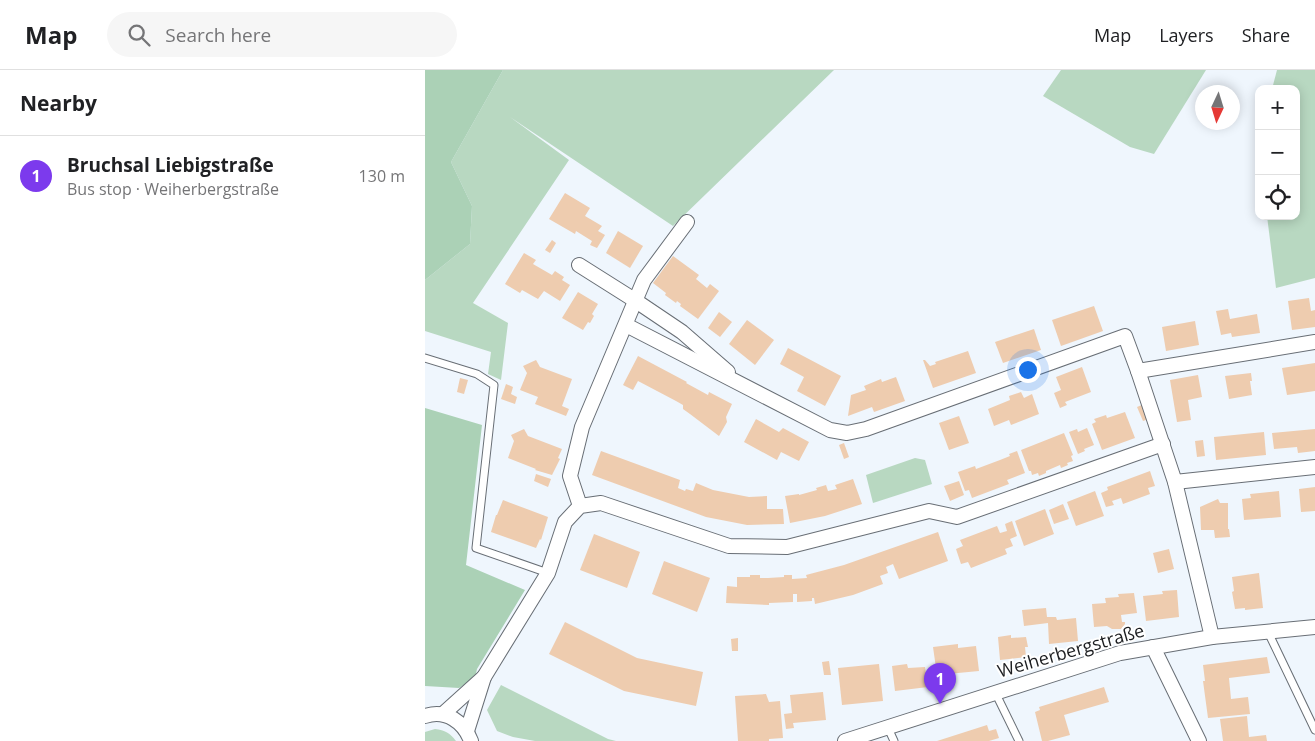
<!DOCTYPE html>
<meta charset="utf-8">
<style>
:root{--surface:#fff;--page:#f6f6f6;--text:#202124;--muted:#757577;--line:#e0e0e0;--accent:#7c3aed}
body{margin:0;font-family:"Open Sans",sans-serif;background:var(--page);color:var(--text)}
.controls{position:absolute;right:15px;top:15px;display:grid;overflow:hidden;border-radius:10px;box-shadow:0 2px 12px #0003}
.controls button{width:45px;height:45px;display:grid;place-items:center;padding:0;border:0;border-bottom:1px solid var(--line);background:var(--surface);color:var(--text);font:25px sans-serif}
.compass{position:absolute;left:770px;top:15px;width:45px;height:45px;border-radius:50%;background:var(--surface);box-shadow:0 2px 12px #0003;rotate:184deg}
.you{position:absolute;left:602px;top:299px;width:18px;height:18px;margin:-12px;border:4px solid #fff;border-radius:50%;background:#1a73e8;box-shadow:0 0 0 8px #1a73e833}
.badge{display:grid;place-items:center;width:32px;height:32px;border-radius:50%;background:var(--accent);color:#fff;font-size:16px;font-weight:700}
.pin{position:absolute;translate:-50% -41px;filter:drop-shadow(0 1px 2px #0008)}
.pin::after{content:'';position:absolute;top:26px;width:18px;height:15px;background:inherit;clip-path:polygon(0 0,100% 0,50% 100%)}
.list{margin:0;padding:0;list-style:none}
h2{display:flex;justify-content:space-between;align-items:center;height:65px;margin:0;padding:0 20px;font-size:21px}
h2 small{font-size:16px;font-weight:400;color:var(--muted)}
.list li{display:grid;grid-template-columns:32px 1fr auto;gap:15px;align-items:center;box-sizing:border-box;height:80px;padding:0 20px;border-top:1px solid var(--line)}
.list b{display:block;font-size:19px;white-space:nowrap}
.list p{margin:0;font-size:16px;white-space:nowrap;color:var(--muted)}
.list em{font-size:16px;font-style:normal;color:var(--muted)}
.icon{flex:none;width:28px;height:28px;fill:none;stroke:currentColor;stroke-width:2;stroke-linecap:round;stroke-linejoin:round}
.map{position:relative;flex:none;width:890px;height:671px;overflow:hidden}
header{display:flex;align-items:center;gap:30px;box-sizing:border-box;height:70px;padding:0 25px;background:var(--surface);border-bottom:1px solid var(--line)}
header strong{font-size:24px}
nav{display:flex;gap:28px;margin-inline-start:auto;font-size:18px}
.search{width:350px;height:45px;background:var(--page);display:flex;align-items:center;gap:12px;box-sizing:border-box;padding:0 18px;border-radius:28px;color:var(--muted);font-size:19px}
main{display:flex}
aside{flex:1;background:var(--surface)}
.map>svg:first-child{display:block}
</style>
<header>
<strong>Map</strong>
<div class="search"><svg class="icon" aria-label="search" viewBox="0 0 24 24"><circle cx="10" cy="10" r="6"/><path d="M15 15l6 6"/></svg>Search here</div>
<nav><a>Map</a><a>Layers</a><a>Share</a></nav>
</header>
<main>
<aside>
<h2>Nearby<small></small></h2>
<ul class="list">
<li><span class="badge">1</span><div><b>Bruchsal Liebigstraße</b><p>Bus stop · Weiherbergstraße</p></div><em>130 m</em></li>
</ul>
</aside>
<div class="map">
<svg width="890" height="671" viewBox="0 0 890 671">
<rect width="100%" height="100%" fill="#eff6fd"/>
<!-- green -->
<g fill="#b8d8c1">
<path d="M78 0H409L248 156 85 47 144 90 48 233 83 253 76 310 63 304 66 282 0 261V210L45 174 47 136 26 92Z"/>
<path d="M636 0H781L729 84 705 77 618 26Z"/>
<path d="M852 0H890V208L851 218 842 146H871V19H847Z"/>
<path d="M490 388 500 390 507 414 448 433 441 405Z"/>
<path d="M76 615 183 669 191 671H110L88 667 72 661 62 640Z"/>
<path d="M10 659C20 660 25 663 31 671H0V662Z"/>
</g>
<!-- forest -->
<g fill="#abd1b6">
<path d="M0 0H78L26 92 47 136 45 174 0 210Z"/>
<path d="M0 338 57 355 41 495 100 520 52 599 50 608 34 618 0 616Z"/>
</g>
<!-- building -->
<g fill="#eeccaf">
<path d="M140 123 165 138 160 146 177 156 173 161 180 165 172 178 165 175 167 171 151 161 150 164 124 149Z"/>
<path d="M193 161 218 176 205 198 181 183Z"/>
<path d="M127 170 131 173 125 183 120 180Z"/>
<path d="M99 183 111 190 108 194 127 205 130 201 139 207 137 210 145 215 135 231 119 221 113 229 97 220 95 223 80 214Z"/>
<path d="M248 186 274 205 271 209 282 218 285 214 294 221 273 249 255 236 256 234 252 231 251 233 240 225 241 223 228 213Z"/>
<path d="M153 222 173 234 167 244 169 246 165 253 163 252 158 260 137 248Z"/>
<path d="M884 228 886 241 890 240V257L867 260 863 231Z"/>
<path d="M669 236 678 261 636 276 627 250Z"/>
<path d="M803 239 805 249 832 244 835 263 807 267 806 263 796 265 791 241Z"/>
<path d="M294 242 307 252 295 267 283 258Z"/>
<path d="M322 250 349 270 330 295 304 274Z"/>
<path d="M770 251 774 275 741 281 737 257Z"/>
<path d="M609 259 616 280 578 293 570 272Z"/>
<path d="M363 278 416 306 400 336 372 321 379 307 355 294Z"/>
<path d="M543 281 551 303 508 318 498 290H500L505 296 511 294 510 292Z"/>
<path d="M213 286 262 312 261 313 283 325 284 322 307 334 301 347 302 352 294 366 265 344 258 339V335L251 331 213 311 208 320 198 315Z"/>
<path d="M111 290 115 297 147 309 137 336 144 339 141 346 110 334 113 327 95 320 102 303 98 296Z"/>
<path d="M890 293V321L862 325 857 298Z"/>
<path d="M657 297 666 322 640 332 642 335 635 338 629 323 636 320 631 307Z"/>
<path d="M826 303 827 311H825L827 325 804 329 800 306Z"/>
<path d="M773 305 777 327 763 330 766 350 752 352 745 310Z"/>
<path d="M471 307 480 331 449 342 447 337 423 346 426 325 441 320 439 316 456 309 457 312Z"/>
<path d="M35 308 43 310 39 324 32 322Z"/>
<path d="M81 314 88 317 86 324 92 327 90 334 76 329Z"/>
<path d="M596 322 599 328 607 324 614 344 586 355 584 350 569 356 563 339 585 330 584 326Z"/>
<path d="M719 334 724 349 718 351 712 337Z"/>
<path d="M700 342 710 368 677 380 667 354 671 352 669 349 681 345 682 348Z"/>
<path d="M534 346 544 373 524 380 514 353Z"/>
<path d="M331 349 354 362 358 358 384 372 374 391 356 382 352 390 319 372Z"/>
<path d="M662 358 669 375 659 379 660 381 653 384 644 362 652 359 653 362Z"/>
<path d="M99 359 103 366 137 379 133 388 135 389 127 405 110 400 111 399 83 388 89 371 86 365Z"/>
<path d="M890 359V381L873 383 872 377 849 379 847 363Z"/>
<path d="M839 362 841 385 791 390 789 367Z"/>
<path d="M639 363 648 385 646 386 648 391 642 393 643 395 636 398 635 395 621 401V403L614 406 613 403 607 405 606 401H604L596 380Z"/>
<path d="M778 370 780 386 772 387 770 371Z"/>
<path d="M419 373 424 387 419 389 414 375Z"/>
<path d="M176 381 255 410 253 418 260 421 261 419 268 421 271 413 288 420 324 427 342 426V439H358L359 454 322 455 281 447 167 405Z"/>
<path d="M592 381 600 403 582 410 584 414 547 428 544 420 540 421 533 402 550 396 551 399 575 390 585 386 584 384Z"/>
<path d="M725 401 730 416 723 418 725 424 698 434 696 428 687 431 689 435 681 437 676 423 683 420 682 417Z"/>
<path d="M111 404 126 409 123 417 109 411Z"/>
<path d="M428 409 437 434 400 446 365 453 360 426 374 424V425L392 420 391 418 401 415 403 421 412 419 410 415Z"/>
<path d="M534 411 539 425 525 431 519 416Z"/>
<path d="M890 417V441L876 442 874 419Z"/>
<path d="M670 421 679 446 651 456 642 432Z"/>
<path d="M854 421 856 447 819 450 817 429 826 428 825 424Z"/>
<path d="M793 429 795 433H803V459H804L805 467 790 468 789 460H776L775 437Z"/>
<path d="M78 430 123 447 116 470 115 469 111 478 66 462 71 445H72Z"/>
<path d="M638 434 644 449 629 454 624 440Z"/>
<path d="M620 439 629 464 599 476 590 451Z"/>
<path d="M587 451 592 466 585 469 588 476 580 479 582 484 546 498 543 492 536 494 531 479 538 476 535 470 572 456 575 463 582 461 580 454Z"/>
<path d="M513 462 523 491 474 509 468 494 461 497 463 503 455 506 458 514 428 525 390 534 389 528H387V531L372 532V524H368V532L344 533V535L301 533 302 516 312 517V507H325V505H335V508H343L359 507V505H367V509L382 508 381 505 419 495Z"/>
<path d="M169 464 215 482 202 518 155 500Z"/>
<path d="M744 479 749 499 733 503 728 483Z"/>
<path d="M239 491 285 508 272 542 227 524Z"/>
<path d="M834 503 838 538 820 540V538L810 539 807 522 809 521 807 507Z"/>
<path d="M752 520 754 547 721 551 718 526 738 524 737 521Z"/>
<path d="M709 523 712 543 696 545 697 552H700V554L696 559H687L682 556 669 557 667 534 681 533 680 528 694 527 693 524Z"/>
<path d="M621 538 622 547H631L632 550 651 548 653 571 624 574 623 553 599 556 597 540Z"/>
<path d="M140 552 212 588 278 602 271 636 199 621 124 584Z"/>
<path d="M586 565V568L601 567 603 577H600L601 587 575 590 573 567Z"/>
<path d="M313 568V581H307L306 569Z"/>
<path d="M533 574V578L551 576 554 601 512 605 508 577Z"/>
<path d="M842 587 845 603 804 608 806 629 823 627 825 644 783 648 778 611H780L778 595Z"/>
<path d="M404 591 406 605H399L397 592Z"/>
<path d="M454 594 458 631 417 635 413 598Z"/>
<path d="M482 594 483 598 500 597 503 617 470 621 467 596Z"/>
<path d="M679 617 684 632 639 645 645 665 623 671H617L610 642 615 640 614 637Z"/>
<path d="M398 622 401 650 368 653 369 658 361 659 359 644 367 643 365 625Z"/>
<path d="M341 624 344 632 355 631 358 668 344 669V671H313L310 626Z"/>
<path d="M822 646 824 667 841 665 842 671H798L795 649Z"/>
<path d="M562 655 564 661 571 659 574 668 564 671H512Z"/>
</g>
<g fill="none" stroke-linecap="round" stroke-linejoin="round">
<defs>
<g id="lane">
<path d="M0 288 52 304 69 315 51 478 123 503"/>
<path d="M843 562 890 660"/>
<path d="M570 622 594 671"/>
<path d="M463 658 469 671"/>
</g>
<g id="street">
<path d="M154 195 211 231 257 262 303 302"/>
<path d="M201 255 405 360 422 363 441 359 700 266 713 301 890 272"/>
<path d="M713 301 750 412 787 567"/>
<path d="M750 412 890 397"/>
<path d="M155 436 145 406 157 357 219 210 262 152"/>
<path d="M728 577 774 671"/>
<path d="M18 644 59 607"/>
<path d="M0 646C21 639 39 652 46 671"/>
<path d="M42 661 59 607 123 503 140 452 155 436 176 433 304 476 362 477 504 441 532 447 738 374"/>
<path d="M420 671 695 583 787 567 890 557"/>
</g>
</defs>
<!-- lane casing -->
<use href="#lane" stroke="#686e75" stroke-width="9"/>
<!-- street casing -->
<use href="#street" stroke="#686e75" stroke-width="16"/>
<!-- lane -->
<use href="#lane" stroke="#fff" stroke-width="7"/>
<!-- street -->
<use href="#street" stroke="#fff" stroke-width="14"/>
</g>
<g text-anchor="middle" stroke-width="4" stroke-linejoin="round" paint-order="stroke">
<!-- street labels -->
<g font-size="18" fill="#1b1d20" stroke="#fff">
<text transform="translate(646 581) rotate(-16)" y="6">Weiherbergstraße</text>
</g>
</g>
</svg>
<div class="controls">
<button>+</button>
<button>−</button>
<button><svg class="icon" aria-label="locate" viewBox="0 0 24 24"><circle cx="12" cy="12" r="6"/><path d="M12 2v4M12 18v4M2 12h4M18 12h4"/></svg></button>
</div>
<svg class="compass" viewBox="-18 -18 36 36"><path d="M0-13l5 13h-10z" fill="#e53935"/><path d="M0 13l5-13h-10z" fill="#757577"/></svg>
<div class="you"></div>
<div class="pin badge" style="left:515px;top:634px">1</div>
</div>
</main>
